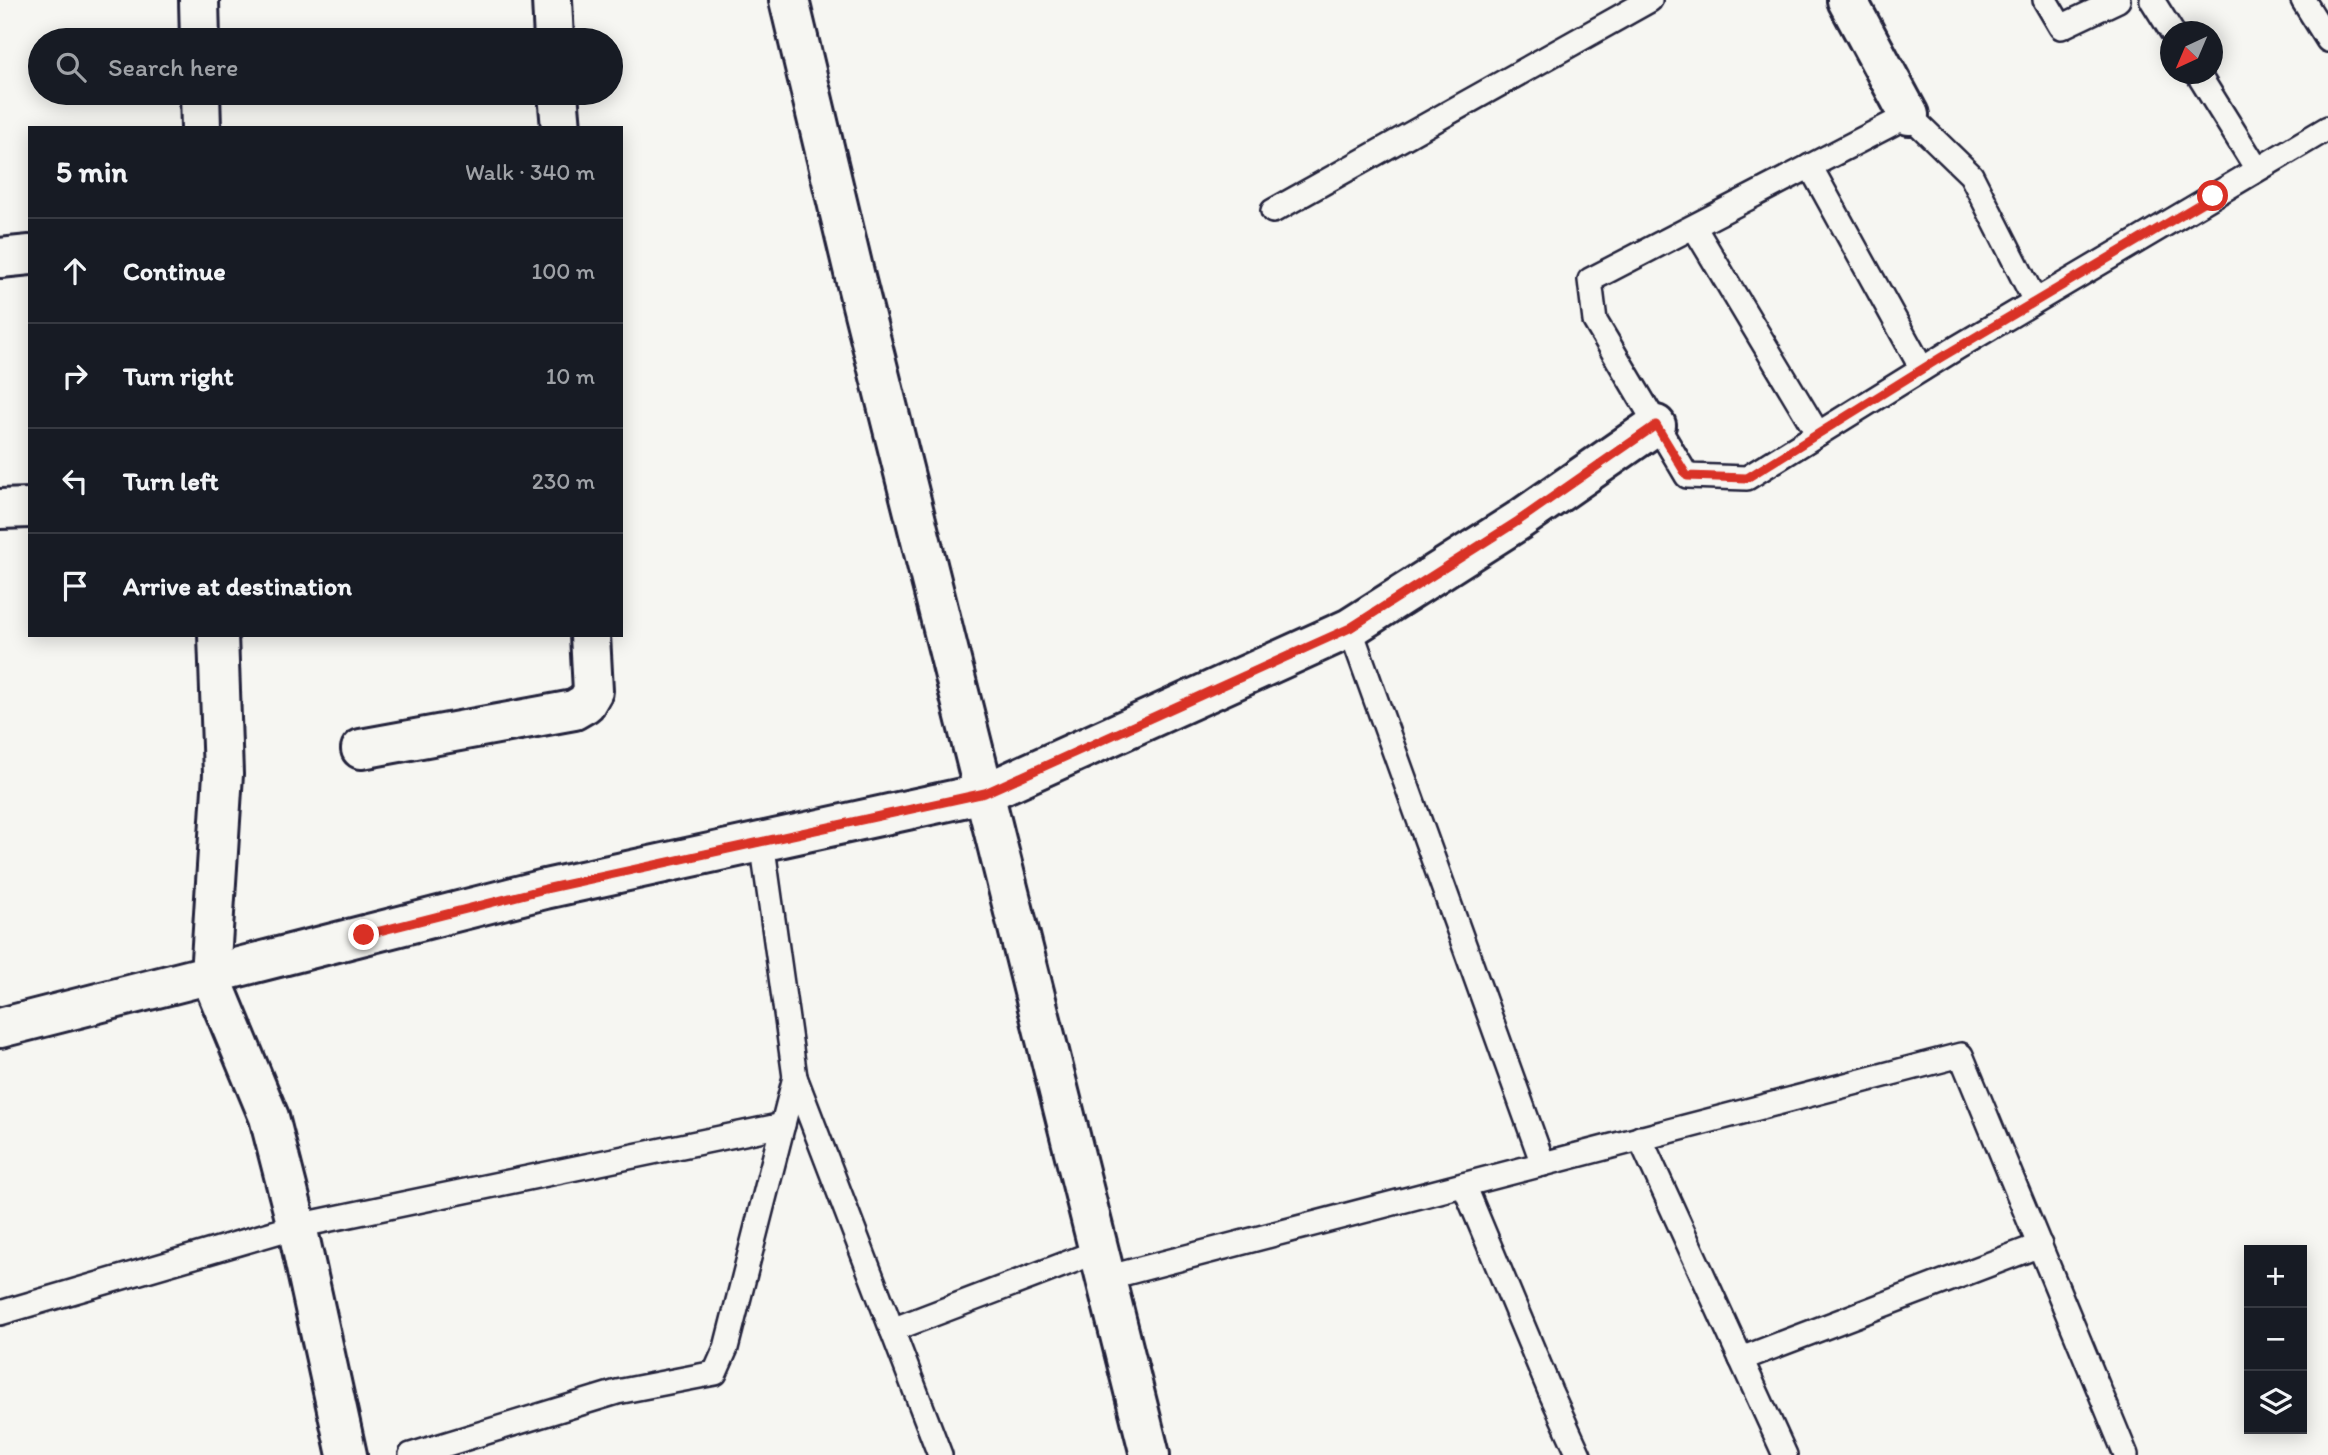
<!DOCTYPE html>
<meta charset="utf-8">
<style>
:root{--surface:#171b24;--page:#242831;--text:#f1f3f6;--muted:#9ea1a6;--line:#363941}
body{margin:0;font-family:Itim,sans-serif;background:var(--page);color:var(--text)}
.controls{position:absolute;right:21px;bottom:21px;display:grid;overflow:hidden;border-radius:0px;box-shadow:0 4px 18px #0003}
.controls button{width:63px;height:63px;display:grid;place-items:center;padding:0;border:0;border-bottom:2px solid var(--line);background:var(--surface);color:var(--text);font:35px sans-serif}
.compass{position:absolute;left:2160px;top:21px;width:63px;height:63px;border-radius:50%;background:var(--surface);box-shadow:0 4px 18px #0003;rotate:224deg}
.stop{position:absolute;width:21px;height:21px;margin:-16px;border:5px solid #d93025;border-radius:50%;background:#fff}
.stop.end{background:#d93025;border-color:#fff;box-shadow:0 2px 7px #0008}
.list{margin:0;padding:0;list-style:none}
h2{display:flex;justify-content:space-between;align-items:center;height:91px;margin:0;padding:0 28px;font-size:30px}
h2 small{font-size:23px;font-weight:400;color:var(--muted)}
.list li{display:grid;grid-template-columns:46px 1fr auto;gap:21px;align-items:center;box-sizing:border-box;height:105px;padding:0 28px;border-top:2px solid var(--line)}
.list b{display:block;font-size:26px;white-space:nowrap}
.list em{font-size:23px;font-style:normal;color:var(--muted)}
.icon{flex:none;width:38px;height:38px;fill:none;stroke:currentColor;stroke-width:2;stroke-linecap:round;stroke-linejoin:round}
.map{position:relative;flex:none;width:2328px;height:1455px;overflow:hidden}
.search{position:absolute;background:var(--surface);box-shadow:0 4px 18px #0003;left:28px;top:28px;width:595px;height:77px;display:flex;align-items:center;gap:18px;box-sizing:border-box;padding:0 24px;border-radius:38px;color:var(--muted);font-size:26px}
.panel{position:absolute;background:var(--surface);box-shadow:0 4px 18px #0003;left:28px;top:126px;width:595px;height:511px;border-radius:0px}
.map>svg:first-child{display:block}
</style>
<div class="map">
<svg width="2328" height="1455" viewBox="0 0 2328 1455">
<rect width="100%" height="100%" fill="#f6f6f2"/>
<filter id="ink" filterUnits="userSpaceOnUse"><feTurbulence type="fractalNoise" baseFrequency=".0143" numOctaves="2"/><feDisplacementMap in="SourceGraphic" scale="14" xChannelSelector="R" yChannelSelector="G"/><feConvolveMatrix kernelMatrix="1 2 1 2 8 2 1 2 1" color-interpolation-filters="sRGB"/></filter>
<g filter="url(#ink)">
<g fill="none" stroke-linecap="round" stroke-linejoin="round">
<defs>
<g id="service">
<path d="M2045 0 2061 27 2118 0"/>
<path d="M2152 0 2172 32"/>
<path d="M2303 0 2328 40"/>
<path d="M2198 74 2257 169"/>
<path d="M1810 166 1922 369"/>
<path d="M1273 211 1650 0"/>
<path d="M1694 227 1818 434"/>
<path d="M2035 301 1971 175 1909 115 1590 280 1595 321 1687 476 1747 478 1958 347 2328 128"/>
<path d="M1350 628 1543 1164"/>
<path d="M795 1077 940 1455"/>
<path d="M1640 1138 1785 1455"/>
<path d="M1464 1185 1550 1391 1579 1455"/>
<path d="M1106 1278 1961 1055 2126 1455"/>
<path d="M0 1313 297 1226 783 1125"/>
<path d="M892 1330 1099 1251"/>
<path d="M1741 1359 2040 1245"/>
<path d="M411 1455 617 1392 715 1373 726 1348 795 1077 762 841"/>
</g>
<g id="minor">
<path d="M199 0 200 40"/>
<path d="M552 0 554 40"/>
<path d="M789 0 855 277 1150 1455"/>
<path d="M1847 0 1909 115"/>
<path d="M200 93 201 128"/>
<path d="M558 93 561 128"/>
<path d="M0 258 30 255"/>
<path d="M0 509 30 508"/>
<path d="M218 635 223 774 210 975 269 1117 297 1226 347 1455"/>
<path d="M361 749 574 710 586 703 593 691 590 635"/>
<path d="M0 1028 545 889 985 793 1350 628 1518 521 1656 425"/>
</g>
</defs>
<!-- service casing -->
<use href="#service" stroke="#22223b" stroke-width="28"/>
<!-- minor casing -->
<use href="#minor" stroke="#22223b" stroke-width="44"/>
<!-- service -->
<use href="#service" stroke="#f6f6f2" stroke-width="23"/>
<!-- minor -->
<use href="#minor" stroke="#f6f6f2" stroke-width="38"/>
</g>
</g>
<g fill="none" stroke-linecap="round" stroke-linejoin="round" filter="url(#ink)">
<!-- route -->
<path stroke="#d93025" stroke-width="9" d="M364 935 545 889 985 793 1350 628 1518 521 1656 425 1687 476 1747 478 1940 358 2213 196"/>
</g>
</svg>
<div class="controls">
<button>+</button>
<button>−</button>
<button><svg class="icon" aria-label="layers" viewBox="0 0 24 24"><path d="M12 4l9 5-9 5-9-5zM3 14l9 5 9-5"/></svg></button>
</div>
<svg class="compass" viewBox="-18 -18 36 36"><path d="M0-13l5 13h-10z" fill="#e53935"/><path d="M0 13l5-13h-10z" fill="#9ea1a6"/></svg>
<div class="stop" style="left:2213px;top:196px"></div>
<div class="stop end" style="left:364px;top:935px"></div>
<div class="search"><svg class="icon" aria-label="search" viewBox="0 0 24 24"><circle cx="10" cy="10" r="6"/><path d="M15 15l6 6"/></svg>Search here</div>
<section class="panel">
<h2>5 min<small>Walk · 340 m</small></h2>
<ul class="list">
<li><svg class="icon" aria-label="ahead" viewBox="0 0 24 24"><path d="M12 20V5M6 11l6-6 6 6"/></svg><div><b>Continue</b></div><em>100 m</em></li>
<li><svg class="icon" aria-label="right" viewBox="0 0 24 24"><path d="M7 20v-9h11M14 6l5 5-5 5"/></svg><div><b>Turn right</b></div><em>10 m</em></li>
<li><svg class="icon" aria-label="left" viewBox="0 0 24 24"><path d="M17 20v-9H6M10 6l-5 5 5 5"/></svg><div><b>Turn left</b></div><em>230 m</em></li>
<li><svg class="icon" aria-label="arrive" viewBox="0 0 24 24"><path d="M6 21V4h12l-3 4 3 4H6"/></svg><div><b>Arrive at destination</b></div></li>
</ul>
</section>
</div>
